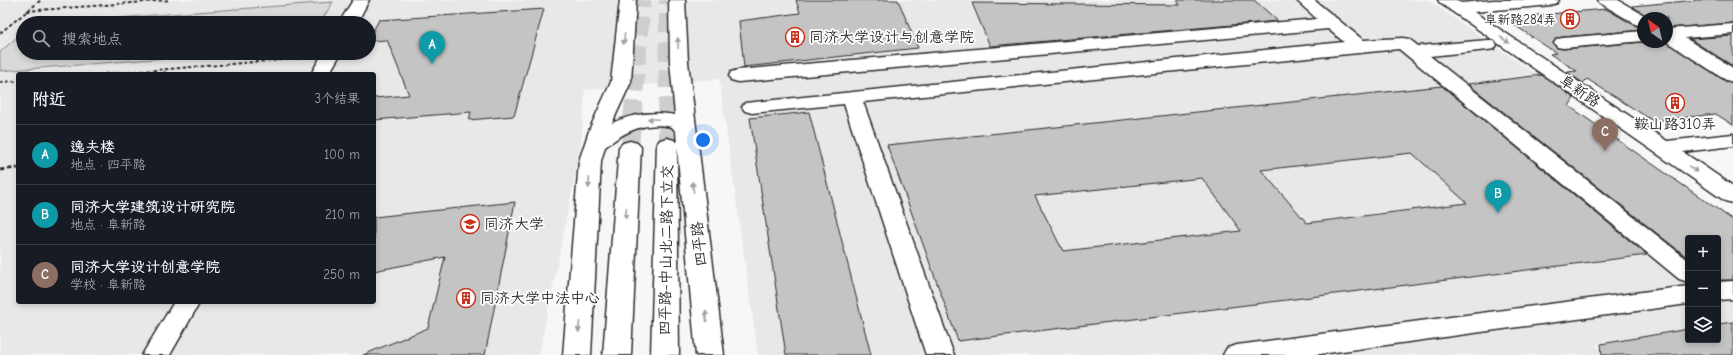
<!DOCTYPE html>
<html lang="zh">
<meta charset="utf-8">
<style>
:root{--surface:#171b24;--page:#20242c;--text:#f1f3f6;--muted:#9ea1a6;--line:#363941;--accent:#0b8043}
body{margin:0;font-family:"Comic Neue","LXGW WenKai TC",sans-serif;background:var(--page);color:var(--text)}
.controls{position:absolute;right:12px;bottom:12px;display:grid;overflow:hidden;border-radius:4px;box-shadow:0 2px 6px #0003}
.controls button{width:36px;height:36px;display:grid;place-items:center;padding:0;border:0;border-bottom:1px solid var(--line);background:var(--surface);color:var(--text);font:20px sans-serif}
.compass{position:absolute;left:1637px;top:12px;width:36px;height:36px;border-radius:50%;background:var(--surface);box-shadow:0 2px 6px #0003;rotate:326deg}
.you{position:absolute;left:703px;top:140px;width:14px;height:14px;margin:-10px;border:3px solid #fff;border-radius:50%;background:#1a73e8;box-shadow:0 0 0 6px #1a73e833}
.badge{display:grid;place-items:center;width:26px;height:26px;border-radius:50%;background:var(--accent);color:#fff;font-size:13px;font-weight:700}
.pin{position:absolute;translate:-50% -33px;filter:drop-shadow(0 1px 2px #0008)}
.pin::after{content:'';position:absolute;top:21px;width:14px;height:12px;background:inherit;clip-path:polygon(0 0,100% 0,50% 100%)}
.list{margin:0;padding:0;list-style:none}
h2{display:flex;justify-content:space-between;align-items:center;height:52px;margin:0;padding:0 16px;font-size:17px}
h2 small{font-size:13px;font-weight:400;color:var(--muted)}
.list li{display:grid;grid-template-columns:26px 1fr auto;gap:12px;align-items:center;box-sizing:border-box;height:60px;padding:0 16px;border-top:1px solid var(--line)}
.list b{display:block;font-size:15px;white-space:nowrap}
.list p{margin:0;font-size:13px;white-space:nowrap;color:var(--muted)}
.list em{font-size:13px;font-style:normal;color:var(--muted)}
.icon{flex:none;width:22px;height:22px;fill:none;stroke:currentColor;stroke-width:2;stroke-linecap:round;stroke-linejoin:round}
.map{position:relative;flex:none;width:1733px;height:355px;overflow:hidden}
.search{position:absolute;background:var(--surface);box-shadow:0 2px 6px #0003;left:16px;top:16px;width:360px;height:44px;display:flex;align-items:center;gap:10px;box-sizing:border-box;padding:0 14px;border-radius:22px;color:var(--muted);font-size:15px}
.panel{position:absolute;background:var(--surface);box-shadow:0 2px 6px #0003;left:16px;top:72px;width:360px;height:232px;border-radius:4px}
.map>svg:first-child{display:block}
</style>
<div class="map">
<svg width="1733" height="355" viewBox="0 0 1733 355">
<rect width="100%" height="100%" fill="#f7f7f7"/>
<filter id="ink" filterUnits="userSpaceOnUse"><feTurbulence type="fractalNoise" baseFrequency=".025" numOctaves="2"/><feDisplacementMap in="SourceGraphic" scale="8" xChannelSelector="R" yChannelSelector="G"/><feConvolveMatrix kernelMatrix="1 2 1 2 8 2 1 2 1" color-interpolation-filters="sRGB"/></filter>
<g filter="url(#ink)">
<!-- built -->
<g fill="#e8e8e8" fill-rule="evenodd">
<path d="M0 0H1428L1537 75 1528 77 1688 238V243L1665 245 1688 263V329L1595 345 1606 355H758L719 79 585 90 581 146 539 355H0ZM23 23H369V53H23ZM18 74H374V302H18Z"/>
<path d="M1718 286 1733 298V322L1718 324Z"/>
</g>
<!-- green -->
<g fill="#d9d9d9" stroke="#828282">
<path d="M333 2 320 23H47Z"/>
<path d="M23 32V53H231L0 71V52Z"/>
</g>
<!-- building -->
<g fill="#c4c4c4" stroke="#2b2b2b" fill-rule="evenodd">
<path d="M796 0H898L918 48 744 67 739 21 800 13Z"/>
<path d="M1177 0H1254L1278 21 990 46 972 3 1180 5Z"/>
<path d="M1697 0H1733V23L1667 28V18H1650L1632 6Z"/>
<path d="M544 9 514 116 469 120 471 112 374 120V98L409 95 387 40 369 41V38L379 20Z"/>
<path d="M1606 9 1636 26 1643 27V30L1563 37 1556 38 1553 44 1557 48 1563 49 1644 42H1666L1725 81 1733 83V125L1716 114 1653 121 1587 79 1583 83 1567 72 1577 71 1550 54 1556 53 1504 18Z"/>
<path d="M1733 36V66L1690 39Z"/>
<path d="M1542 75 1574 98 1569 106 1733 220V280H1718V238H1688V258L1468 84Z"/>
<path d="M1442 86 1647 255 958 341 887 145ZM1412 153 1467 203 1307 223 1261 170ZM1202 178 1241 231 1063 251 1035 196Z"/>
<path d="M809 112 871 355H786L750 118Z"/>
<path d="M515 202 485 355H363L428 328 445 257 374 271V217Z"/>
<path d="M1733 322V355H1602L1601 344 1688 329V340H1718V324Z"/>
</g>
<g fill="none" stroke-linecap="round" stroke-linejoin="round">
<!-- major-tunnel -->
<g stroke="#cecece" stroke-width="18" stroke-dasharray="18 10" stroke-linecap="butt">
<path d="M667 144 668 0"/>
<path d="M630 147 642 0"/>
</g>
<defs>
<g id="minor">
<path d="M353 0H369L357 23H339Z"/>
<path d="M1296 0H1314L1363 40 1403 38 1409 39 1418 46 1488 40 1494 41 1497 45 1494 49 1488 50 1430 56 1688 260V282L1679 279 1399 49 863 102 954 355H926L844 104 752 113 745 111 742 107 745 103 1344 42 1328 29 738 82 731 80 729 76 731 72 738 70 1317 19Z"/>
<path d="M1438 0H1457L1461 3 1493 0H1559L1557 3 1551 5 1474 12 1667 141 1733 134V146L1683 152 1733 186V203L1725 201 1440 3Z"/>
<path d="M1598 0H1618L1649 18H1643V26L1637 25 1600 3Z"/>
<path d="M1733 24V34L1685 38 1733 68V82L1726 80 1667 42V29Z"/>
<path d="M1643 31V41L1563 48 1557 47 1554 43 1557 39 1563 38Z"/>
<path d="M323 53H341L329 74H311Z"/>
<path d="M1733 281V299L1718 300V282Z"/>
<path d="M1688 286V304L1313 355H1223L1227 348 1237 345Z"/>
<path d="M174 302H200L170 355H142Z"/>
</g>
<g id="major">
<path d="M620 0H636L631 82 612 123C632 114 653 111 675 115L670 62 669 0H685L688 62 724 355H696L677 147 679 355H651L657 144 660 140 667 138 674 140 677 144 676 132 672 127C646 121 625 131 605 147L601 161 591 355H563L579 161 590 128 611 82Z"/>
<path d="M630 141 637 143 641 147 631 355H603L619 147 623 143Z"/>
</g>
</defs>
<!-- minor casing -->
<use href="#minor" stroke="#2b2b2b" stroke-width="3"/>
<!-- major casing -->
<use href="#major" stroke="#2b2b2b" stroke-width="3"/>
<!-- path-far1 -->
<g stroke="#2b2b2b" stroke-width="2" stroke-dasharray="3.5 2.5" stroke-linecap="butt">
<path d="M27 11 170 0"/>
<path d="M0 33 41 0"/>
<path d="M105 74 306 58"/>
<path d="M163 74 167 69"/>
<path d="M0 82 18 81"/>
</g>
<!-- path -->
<path stroke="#2b2b2b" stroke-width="3" stroke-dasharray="4.5 3.5" stroke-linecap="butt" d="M0 170 18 168"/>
<!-- minor -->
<use href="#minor" fill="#fff" fill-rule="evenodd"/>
<!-- major -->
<use href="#major" fill="#fff" fill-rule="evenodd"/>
</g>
<!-- one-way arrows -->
<defs><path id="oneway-solid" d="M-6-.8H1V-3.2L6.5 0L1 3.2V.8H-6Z"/></defs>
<g fill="#a0a0a0">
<use href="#oneway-solid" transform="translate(624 39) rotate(96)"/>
<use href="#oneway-solid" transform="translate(1505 40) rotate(34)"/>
<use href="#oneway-solid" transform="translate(678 43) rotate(-93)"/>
<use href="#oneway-solid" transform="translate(653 119) rotate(-178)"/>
<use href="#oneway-solid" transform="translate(1693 169) rotate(34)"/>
<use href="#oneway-solid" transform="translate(589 183) rotate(94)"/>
<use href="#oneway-solid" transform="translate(693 187) rotate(-96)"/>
<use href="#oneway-solid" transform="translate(626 213) rotate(94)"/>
<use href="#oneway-solid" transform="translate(706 316) rotate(-96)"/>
<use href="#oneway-solid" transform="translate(579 327) rotate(95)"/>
</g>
</g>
<!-- icons -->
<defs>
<symbol id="building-ring" viewBox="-11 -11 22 22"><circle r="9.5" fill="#fff" stroke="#c8321e" stroke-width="1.5"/><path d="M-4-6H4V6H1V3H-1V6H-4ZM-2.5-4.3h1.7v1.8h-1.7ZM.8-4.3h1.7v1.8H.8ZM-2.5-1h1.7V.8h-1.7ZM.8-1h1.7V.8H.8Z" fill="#c8321e"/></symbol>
<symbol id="university-ring" viewBox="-11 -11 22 22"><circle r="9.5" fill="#fff" stroke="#c8321e" stroke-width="1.5"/><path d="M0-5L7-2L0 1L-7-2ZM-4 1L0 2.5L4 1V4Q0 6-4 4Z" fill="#c8321e"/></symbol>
</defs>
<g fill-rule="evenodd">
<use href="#building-ring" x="1559" y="8" width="22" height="22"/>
<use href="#building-ring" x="784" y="26" width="22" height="22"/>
<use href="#building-ring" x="1664" y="92" width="22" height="22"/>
<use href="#university-ring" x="459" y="213" width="22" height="22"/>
<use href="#building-ring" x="455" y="287" width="22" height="22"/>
</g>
<g text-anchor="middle" stroke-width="3.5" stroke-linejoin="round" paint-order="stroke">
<!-- far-poi labels -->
<g font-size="13" fill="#2b2b2b" stroke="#fff" text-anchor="end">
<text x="1556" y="24">阜新路284弄</text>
</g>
<!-- poi labels -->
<g font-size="15" fill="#2b2b2b" stroke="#fff" text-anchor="start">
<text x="809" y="42">同济大学设计与创意学院</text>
<text x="1675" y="129" text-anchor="middle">鞍山路310弄</text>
<text x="484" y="229">同济大学</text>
<text x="480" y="303">同济大学中法中心</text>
</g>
<!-- street labels -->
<g font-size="15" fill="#2b2b2b" stroke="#fff">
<text transform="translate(1580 91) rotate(34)" y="5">阜新路</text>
<text transform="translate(699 244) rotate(-96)" y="5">四平路</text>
<text transform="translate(666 250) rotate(-89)" y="5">四平路-中山北二路下立交</text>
</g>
</g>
</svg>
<div class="controls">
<button>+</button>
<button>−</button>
<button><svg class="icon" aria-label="layers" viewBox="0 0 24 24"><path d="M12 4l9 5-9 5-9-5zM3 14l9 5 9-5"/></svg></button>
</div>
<svg class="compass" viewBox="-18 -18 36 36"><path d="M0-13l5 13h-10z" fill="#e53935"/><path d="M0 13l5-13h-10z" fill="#9ea1a6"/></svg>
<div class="you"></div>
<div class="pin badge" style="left:432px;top:64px;background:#0f9aa8">A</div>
<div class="pin badge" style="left:1498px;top:213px;background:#0f9aa8">B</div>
<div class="pin badge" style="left:1605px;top:151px;background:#8d6e63">C</div>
<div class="search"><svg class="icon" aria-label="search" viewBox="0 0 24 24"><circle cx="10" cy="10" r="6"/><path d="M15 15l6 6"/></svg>搜索地点</div>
<section class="panel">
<h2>附近<small>3个结果</small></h2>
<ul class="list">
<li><span class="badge" style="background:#0f9aa8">A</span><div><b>逸夫楼</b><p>地点 · 四平路</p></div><em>100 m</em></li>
<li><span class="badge" style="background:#0f9aa8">B</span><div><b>同济大学建筑设计研究院</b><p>地点 · 阜新路</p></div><em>210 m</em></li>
<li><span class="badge" style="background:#8d6e63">C</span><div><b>同济大学设计创意学院</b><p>学校 · 阜新路</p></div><em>250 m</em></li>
</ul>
</section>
</div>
